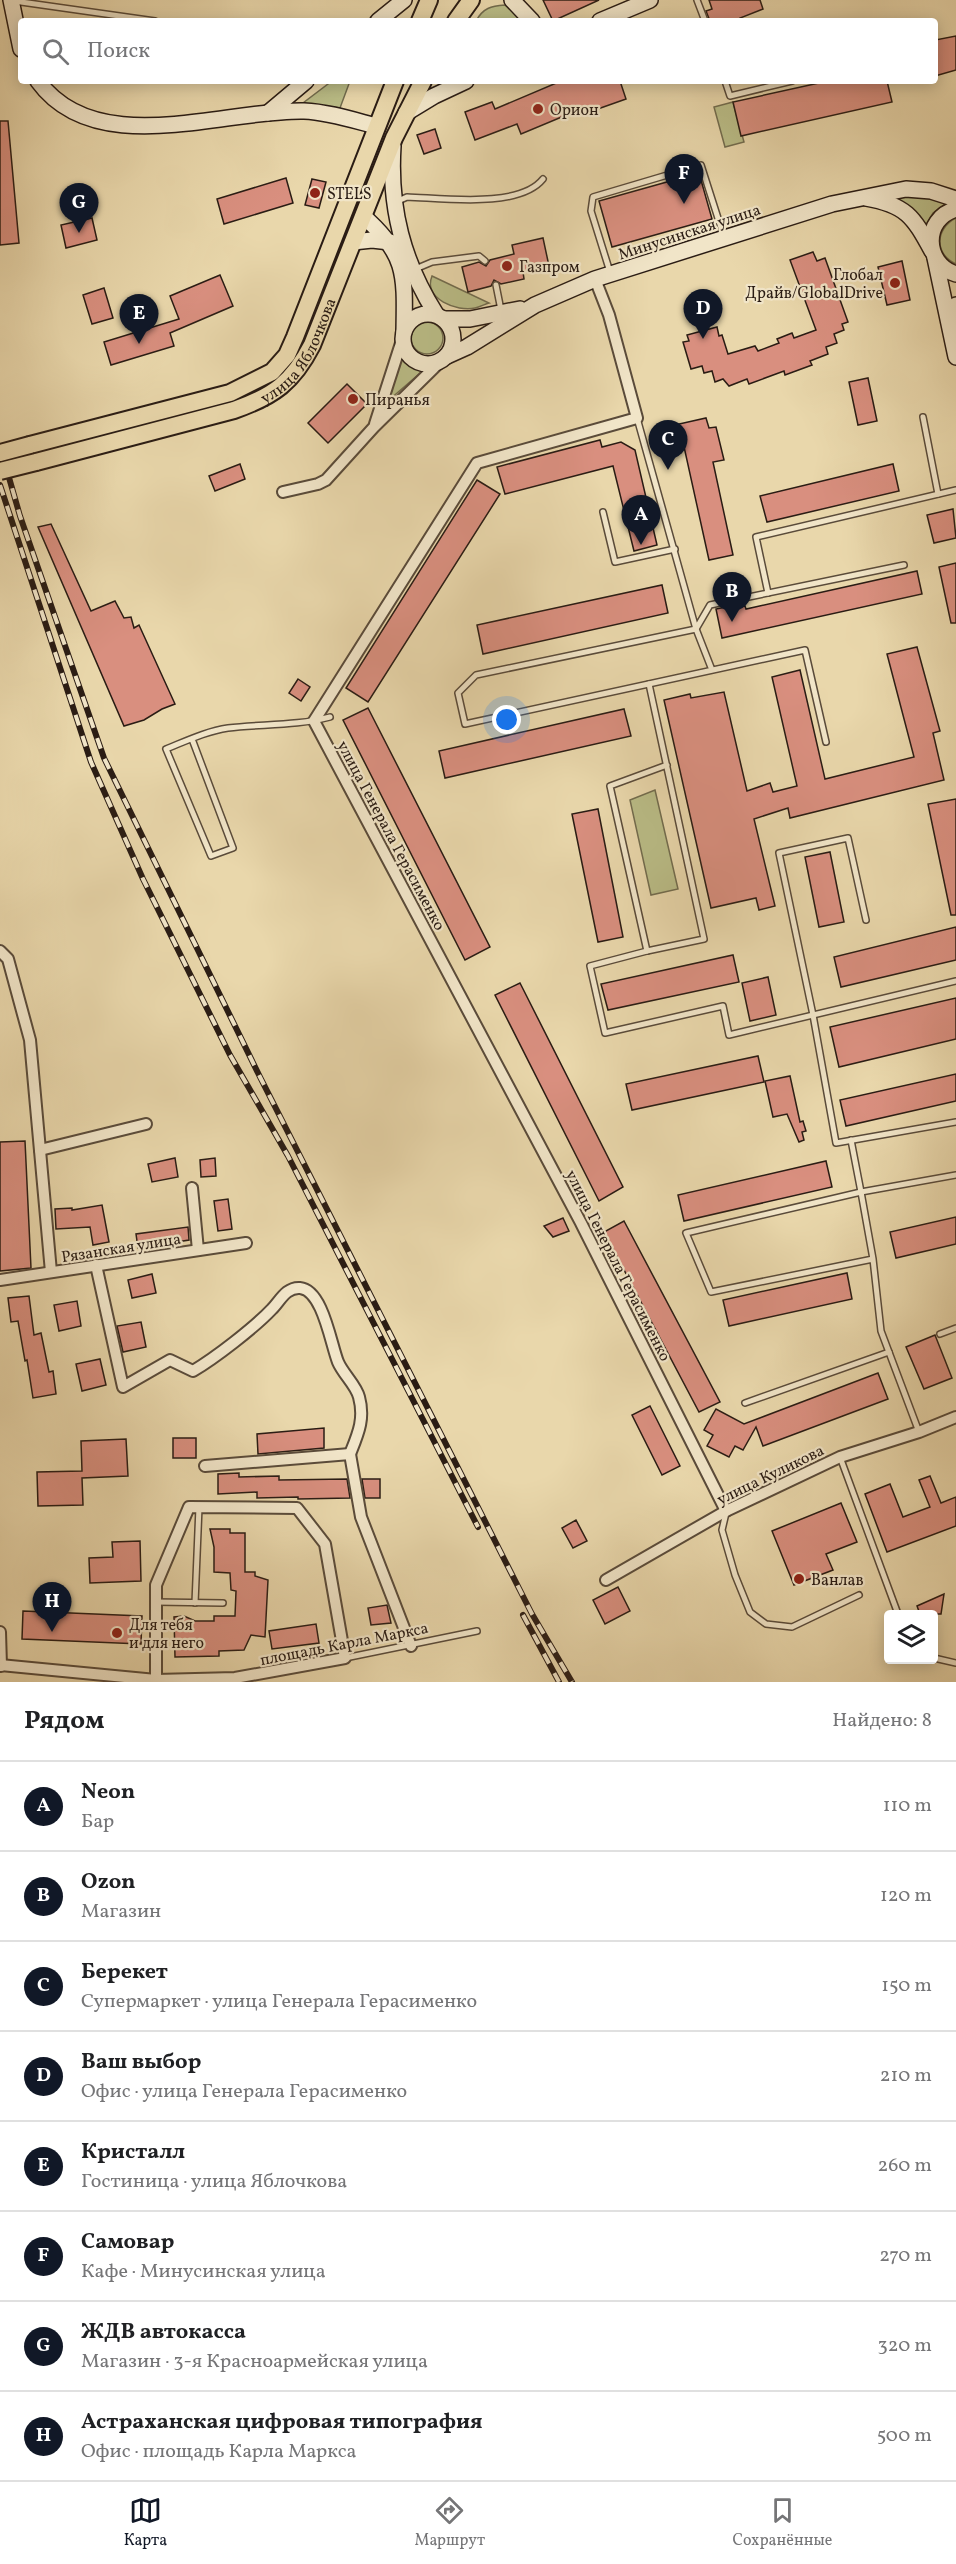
<!DOCTYPE html>
<html lang="ru">
<meta charset="utf-8">
<style>
:root{--surface:#fff;--page:#f6f6f6;--text:#202124;--muted:#757577;--line:#e0e0e0;--accent:#111827}
body{margin:0;font-family:Vollkorn,serif;background:var(--page);color:var(--text)}
.controls{position:absolute;right:18px;bottom:18px;display:grid;overflow:hidden;border-radius:6px;box-shadow:0 3px 15px #0003}
.controls button{width:54px;height:54px;display:grid;place-items:center;padding:0;border:0;border-bottom:2px solid var(--line);background:var(--surface);color:var(--text);font:30px sans-serif}
.you{position:absolute;left:507px;top:720px;width:21px;height:21px;margin:-15px;border:4px solid #fff;border-radius:50%;background:#1a73e8;box-shadow:0 0 0 9px #1a73e833}
.badge{display:grid;place-items:center;width:39px;height:39px;border-radius:50%;background:var(--accent);color:#fff;font-size:20px;font-weight:700}
.pin{position:absolute;translate:-50% -50px;filter:drop-shadow(0 2px 3px #0008)}
.pin::after{content:'';position:absolute;top:32px;width:21px;height:18px;background:inherit;clip-path:polygon(0 0,100% 0,50% 100%)}
.list{margin:0;padding:0;list-style:none}
h2{display:flex;justify-content:space-between;align-items:center;height:78px;margin:0;padding:0 24px;font-size:26px}
h2 small{font-size:20px;font-weight:400;color:var(--muted)}
.list li{display:grid;grid-template-columns:39px 1fr auto;gap:18px;align-items:center;box-sizing:border-box;height:90px;padding:0 24px;border-top:2px solid var(--line)}
.list b{display:block;font-size:22px;white-space:nowrap}
.list p{margin:0;font-size:20px;white-space:nowrap;color:var(--muted)}
.list em{font-size:20px;font-style:normal;color:var(--muted)}
.icon{flex:none;width:33px;height:33px;fill:none;stroke:currentColor;stroke-width:2;stroke-linecap:round;stroke-linejoin:round}
.map{position:relative;flex:none;width:956px;height:1682px;overflow:hidden}
.search{position:absolute;background:var(--surface);box-shadow:0 3px 15px #0003;left:18px;right:18px;top:18px;height:66px;display:flex;align-items:center;gap:15px;box-sizing:border-box;padding:0 21px;border-radius:6px;color:var(--muted);font-size:22px}
.sheet{height:798px;background:var(--surface)}
nav{display:flex;justify-content:space-around;align-items:center;box-sizing:border-box;height:84px;border-top:2px solid var(--line);background:var(--surface);font-size:16px;color:var(--muted)}
nav a{display:grid;justify-items:center;gap:3px}
nav .on{color:var(--accent)}
.map>svg:first-child{display:block}
</style>
<div class="map">
<svg width="956" height="1682" viewBox="0 0 956 1682">
<rect width="100%" height="100%" fill="#e9d7ab"/>
<filter id="stains"><feTurbulence type="fractalNoise" baseFrequency=".00333" numOctaves="4"/><feColorMatrix values="0 0 0 0 .2 0 0 0 0 .09 0 0 0 0 .02 0 0 0 .5 -.17"/></filter>
<radialGradient id="worn" r=".72"><stop offset=".6" stop-color="#630" stop-opacity="0"/><stop offset="1" stop-color="#630" stop-opacity=".3"/></radialGradient>
<!-- green -->
<g fill="#babd87" stroke="#726c4e" stroke-width="1.5">
<path d="M505 5 516 11 522 21H476C483 8 491 6 505 5Z"/>
<path d="M332 81H350L340 108 303 103Z"/>
<path d="M733 102 744 142 725 147 714 107Z"/>
<path d="M901 192 948 202 933 213 924 229 885 195Z"/>
<path d="M956 218V264C934 254 935 229 956 218Z"/>
<path d="M432 276 489 303C485 304 480 307 475 308 457 312 423 299 432 276Z"/>
<circle cx="427" cy="338" r="16"/>
<path d="M402 354C409 363 415 366 426 368L389 400Z"/>
<path d="M655 790 678 889 651 895 630 800Z"/>
</g>
<!-- building -->
<g fill="#d98f7f" stroke="#2a1c14" stroke-width="1.5">
<path d="M543 0H599L553 21Z"/>
<path d="M709 0H760L763 9 740 18 742 21H710L706 11 712 9Z"/>
<path d="M956 36V70L935 76V40Z"/>
<path d="M561 81H620L626 99 578 116 576 111 521 134 517 124 475 140 465 112 492 102 495 109Z"/>
<path d="M828 81H887L892 102 741 136 733 102Z"/>
<path d="M0 121H8L19 243 0 245Z"/>
<path d="M435 129 441 148 424 154 417 135Z"/>
<path d="M699 173 712 219 612 247 599 201Z"/>
<path d="M286 178 293 203 224 224 217 199Z"/>
<path d="M312 179 326 182 319 208 305 205Z"/>
<path d="M92 218 97 240 66 248 61 225Z"/>
<path d="M543 238 549 266 523 272 524 279 501 284 494 280 491 286 468 292 462 267 479 262 486 266 490 260 514 254 512 245Z"/>
<path d="M813 252 817 261 825 258 848 322 842 324 844 330 834 334 837 343 826 347 828 354 810 361 812 365 785 375 784 371 749 384 747 379 729 386 723 379 715 382 712 371 704 373 702 366 691 369 683 342 689 341 687 335 717 327 719 336 722 335 728 354 755 346 758 351 779 343 777 339 792 333 794 338 816 330 790 260Z"/>
<path d="M902 261 910 300 887 305 878 267Z"/>
<path d="M220 275 233 306 170 333 174 346 111 365 104 342 179 319 170 296Z"/>
<path d="M104 288 113 318 92 324 83 295Z"/>
<path d="M868 378 877 421 858 425 849 382Z"/>
<path d="M347 384 367 404 328 443 308 423Z"/>
<path d="M706 418 709 428 716 427 724 460 713 462 733 555 709 560 679 424Z"/>
<path d="M600 440 602 447 621 442 635 450 657 545 634 551 613 466 505 494 497 467Z"/>
<path d="M240 464 245 479 215 491 209 476Z"/>
<path d="M893 464 899 491 767 522 760 496Z"/>
<path d="M477 480 500 494 368 702 346 688Z"/>
<path d="M953 509 956 538 934 543 927 515Z"/>
<path d="M51 524 91 611 115 601 124 618 131 617 134 628 139 625 175 704 162 709 144 720 124 726 38 527Z"/>
<path d="M956 563V623H951L939 567Z"/>
<path d="M917 571 922 594 722 638 716 609 740 604V607L745 606 746 609Z"/>
<path d="M662 585 668 613 483 654 477 625Z"/>
<path d="M917 647 940 731 933 733 944 780 790 818 788 808 754 819 775 906 759 910 756 898 711 908 664 700 690 694 691 698 724 692 747 791 770 783 773 792 797 786 772 677 800 670 825 779 914 757 887 654Z"/>
<path d="M298 679 310 687 301 701 289 693Z"/>
<path d="M368 708 490 947 465 960 343 720Z"/>
<path d="M624 709 631 736 445 778 439 751Z"/>
<path d="M956 799V915H951L928 804Z"/>
<path d="M598 809 623 937 598 942 572 814Z"/>
<path d="M830 852 844 922 819 927 805 857Z"/>
<path d="M956 927V960L841 987 834 957Z"/>
<path d="M733 955 739 982 608 1010 601 984Z"/>
<path d="M768 977 776 1015 750 1021 742 983Z"/>
<path d="M520 983 623 1187 599 1201 495 995Z"/>
<path d="M956 998V1039L839 1067 830 1027Z"/>
<path d="M758 1056 764 1082 632 1110 626 1084Z"/>
<path d="M956 1074V1101L846 1126 840 1100Z"/>
<path d="M790 1076 800 1122 803 1121 806 1131 802 1132 804 1140 799 1142 787 1114 773 1117 765 1081Z"/>
<path d="M25 1141 31 1268 0 1271V1142Z"/>
<path d="M175 1158 178 1177 152 1182 148 1164Z"/>
<path d="M215 1158 216 1176 201 1177 200 1160Z"/>
<path d="M826 1161 832 1187 684 1221 678 1195Z"/>
<path d="M228 1199 232 1229 218 1231 214 1201Z"/>
<path d="M102 1205 109 1242 93 1245 90 1227 56 1229 55 1209 72 1208V1210Z"/>
<path d="M956 1217V1244L896 1258 890 1232Z"/>
<path d="M563 1218 569 1231 553 1237 544 1226Z"/>
<path d="M624 1221 720 1402 699 1412 604 1232Z"/>
<path d="M188 1227 189 1240 138 1248 136 1234Z"/>
<path d="M847 1273 852 1299 729 1326 723 1300Z"/>
<path d="M152 1274 156 1293 132 1298 128 1280Z"/>
<path d="M29 1296 34 1335 41 1333 49 1372 53 1371 56 1394 33 1398 27 1360 25 1361 18 1321 11 1322 8 1298Z"/>
<path d="M77 1301 81 1326 59 1331 54 1305Z"/>
<path d="M141 1322 146 1347 123 1352 117 1326Z"/>
<path d="M935 1335 952 1378 924 1389 906 1347Z"/>
<path d="M100 1359 106 1385 82 1391 76 1364Z"/>
<path d="M878 1373 888 1399 763 1446 756 1427 743 1450 735 1446 729 1457 707 1446 713 1435 704 1430 716 1409 744 1424Z"/>
<path d="M650 1406 680 1466 662 1475 632 1415Z"/>
<path d="M324 1428V1448L258 1454 257 1434Z"/>
<rect x="173" y="1438" width="23" height="20"/>
<path d="M126 1439 128 1476 82 1478 83 1505 38 1506 37 1472 82 1471 81 1441Z"/>
<path d="M239 1473V1477L279 1476V1480L347 1479 350 1498 298 1499V1497L257 1498V1492L218 1494V1474Z"/>
<path d="M930 1476 941 1503 956 1497V1526L887 1552 865 1494 890 1484 903 1517 930 1507 919 1480Z"/>
<path d="M362 1479H380V1498H365Z"/>
<path d="M841 1503 857 1542 826 1554 833 1570 794 1585 772 1531Z"/>
<path d="M576 1520 587 1541 573 1548 562 1528Z"/>
<path d="M210 1529H230V1533H245V1572H255V1576L268 1580 265 1637 251 1635 244 1650 219 1651V1656L175 1657 174 1617 184 1616 195 1621H214V1616H235L236 1591 231 1590 230 1573 214 1572V1547Z"/>
<path d="M140 1541 141 1581 90 1583 89 1558 113 1557 112 1542Z"/>
<path d="M618 1587 630 1611 605 1624 593 1600Z"/>
<path d="M944 1594 941 1614H920L917 1606Z"/>
<path d="M387 1605 391 1623 371 1625 368 1608Z"/>
<path d="M23 1611 142 1616 141 1644 22 1639Z"/>
<path d="M316 1624 319 1643 272 1649 269 1631Z"/>
</g>
<g fill="none" stroke-linecap="round" stroke-linejoin="round">
<defs>
<g id="lane">
<path d="M697 0 705 21"/>
<path d="M14 1 155 21"/>
<path d="M725 81 730 96 792 81"/>
<path d="M398 201 407 197C442 198 519 209 543 179"/>
<path d="M413 270 432 262 479 256 485 261"/>
<path d="M610 272 591 211 593 197 701 165 724 237"/>
<path d="M496 285 501 310"/>
<path d="M923 417 938 494"/>
<path d="M637 418 696 629 710 605 904 565"/>
<path d="M603 512 615 562 675 549"/>
<path d="M768 593 756 537 956 490"/>
<path d="M712 670 696 629 476 675 458 693 465 724 805 650 826 742"/>
<path d="M649 684 704 939 647 951 610 786 667 765"/>
<path d="M192 739 233 848 211 856 166 749C186 741 207 731 228 728 261 724 297 726 330 717"/>
<path d="M866 920 848 838 779 853 813 1015 836 1143 956 1122"/>
<path d="M647 951 590 966 605 1033 723 1006 729 1035 956 981"/>
<path d="M851 1140 861 1192 956 1175"/>
<path d="M873 1259 711 1292 686 1233 861 1192 873 1259 881 1331 919 1432"/>
<path d="M940 1334 956 1328"/>
<path d="M745 1403 889 1352"/>
<path d="M840 1457 898 1614"/>
<path d="M726 1513 722 1530 735 1575 750 1612 766 1624 792 1627 859 1595"/>
<path d="M156 1602 223 1603"/>
<path d="M195 1603 199 1507"/>
<path d="M345 1658 477 1631"/>
<path d="M934 1658 956 1663"/>
</g>
<g id="street">
<path d="M595 279 609 315 637 418 477 463 314 721 581 1223 726 1511"/>
<path d="M375 424 403 337"/>
<path d="M283 492 318 484 326 480 374 427 442 360"/>
<path d="M0 951 8 959 30 1040 51 1272"/>
<path d="M40 1150 146 1124"/>
<path d="M192 1188 198 1250"/>
<path d="M96 1265 123 1387 170 1360 193 1371C215 1358 254 1328 272 1309 280 1301 286 1287 300 1288 323 1290 331 1345 338 1362 343 1374 356 1385 359 1397 365 1419 358 1434 350 1454"/>
<path d="M0 1280 246 1243"/>
<path d="M350 1454 361 1517 411 1646"/>
<path d="M205 1466 350 1454"/>
<path d="M606 1580 726 1511 840 1457 919 1432 956 1417"/>
<path d="M0 1632 1 1666"/>
<path d="M0 1665 156 1680 235 1678 345 1658 325 1544 297 1508 189 1507 156 1585V1680"/>
</g>
<g id="secondary">
<path d="M11 0 21 49"/>
<path d="M512 0 532 21"/>
<path d="M378 21 404 0"/>
<path d="M600 21 650 0"/>
<path d="M38 81C96 161 224 109 304 111 328 112 353 120 376 126"/>
<path d="M268 113 306 81"/>
<path d="M406 113 434 96 466 81"/>
<path d="M393 146C389 208 403 262 436 314"/>
<path d="M866 198C906 205 913 216 932 251"/>
<path d="M956 209C922 219 924 264 956 274"/>
<path d="M363 216C407 254 405 276 404 331"/>
<path d="M353 242 372 240 390 242"/>
<path d="M935 258 956 357"/>
<circle cx="428" cy="339" r="25"/>
<path d="M444 319H470L520 309"/>
<path d="M953 329 956 305"/>
<path d="M447 356 467 347 535 305 595 279 832 204 906 189 931 191 956 199"/>
</g>
<g id="primary">
<path d="M420 21 429 0"/>
<path d="M456 21 471 0"/>
<path d="M30 445 230 393 272 372 287 355 295 337 395 81"/>
<path id="s1" d="M36 462 234 410C274 396 293 382 312 345L394 138 423 81"/>
</g>
</defs>
<!-- lane casing -->
<use href="#lane" stroke="#5a4b3a" stroke-width="8"/>
<!-- street casing -->
<use href="#street" stroke="#5a4b3a" stroke-width="14"/>
<!-- secondary casing -->
<use href="#secondary" stroke="#2a1c14" stroke-width="18"/>
<!-- primary casing -->
<use href="#primary" stroke="#2a1c14" stroke-width="20"/>
<!-- lane -->
<use href="#lane" stroke="#f1e5c8" stroke-width="5"/>
<!-- street -->
<use href="#street" stroke="#f1e5c8" stroke-width="10"/>
<!-- secondary -->
<use href="#secondary" stroke="#f1e5c8" stroke-width="15"/>
<!-- primary -->
<use href="#primary" stroke="#e9d7ab" stroke-width="16"/>
<defs>
<g id="rail">
<path d="M0 446 20 516 104 758 260 1077 532 1614 572 1682"/>
<path d="M0 485 91 762 143 879 230 1055 288 1156 478 1527"/>
<path d="M523 1615 559 1682"/>
</g>
</defs>
<!-- rail casing -->
<use href="#rail" stroke="#2a1c14" stroke-width="6"/>
<!-- rail -->
<use href="#rail" stroke="#f1e5c8" stroke-width="4" stroke-dasharray="11" stroke-linecap="butt"/>
<defs>
<g id="primary-bridge">
<path d="M0 453 30 445"/>
<path d="M0 471 36 462"/>
</g>
</defs>
<!-- primary-bridge casing -->
<use href="#primary-bridge" stroke="#2a1c14" stroke-width="20" stroke-linecap="butt"/>
<!-- primary-bridge -->
<use href="#primary-bridge" stroke="#e9d7ab" stroke-width="16"/>
</g>
<!-- markers -->
<g fill="#8f2418" stroke="#f1e5c8" stroke-width="2">
<circle cx="538" cy="109" r="6"/>
<circle cx="315" cy="193" r="6"/>
<circle cx="507" cy="266" r="6"/>
<circle cx="895" cy="283" r="6"/>
<circle cx="353" cy="399" r="6"/>
<circle cx="799" cy="1579" r="6"/>
<circle cx="117" cy="1633" r="6"/>
</g>
<g text-anchor="middle" stroke-width="4.5" stroke-linejoin="round" paint-order="stroke">
<!-- poi labels -->
<g font-size="16" fill="#2a1c14" stroke="#f1e5c8" text-anchor="start">
<text x="550" y="115">Орион</text>
<text x="327" y="199">STELS</text>
<text x="519" y="272">Газпром</text>
<text x="883" y="280" text-anchor="end">Глобал<tspan x="883" dy="18">Драйв/GlobalDrive</tspan></text>
<text x="365" y="405">Пиранья</text>
<text x="811" y="1585">Ванлав</text>
<text x="129" y="1630">Для тебя<tspan x="129" dy="18">и для него</tspan></text>
</g>
<!-- street labels -->
<g font-size="16" fill="#2a1c14" stroke="#f1e5c8">
<text transform="translate(689 231) rotate(-18)" y="6">Минусинская улица</text>
<text dy="6" stroke="none"><textPath href="#s1" startOffset="297">улица Яблочкова</textPath></text>
<text transform="translate(392 835) rotate(62)" y="6">улица Генерала Герасименко</text>
<text transform="translate(121 1247) rotate(-9)" y="6">Рязанская улица</text>
<text transform="translate(619 1265) rotate(63)" y="6">улица Генерала Герасименко</text>
<text transform="translate(770 1474) rotate(-26)" y="6">улица Куликова</text>
<text transform="translate(344 1643) rotate(-11)" y="6">площадь Карла Маркса</text>
</g>
</g>
<rect width="100%" height="100%" filter="url(#stains)"/>
<rect width="100%" height="100%" fill="url(#worn)"/>
</svg>
<div class="controls">
<button><svg class="icon" aria-label="layers" viewBox="0 0 24 24"><path d="M12 4l9 5-9 5-9-5zM3 14l9 5 9-5"/></svg></button>
</div>
<div class="you"></div>
<div class="pin badge" style="left:641px;top:545px">A</div>
<div class="pin badge" style="left:732px;top:622px">B</div>
<div class="pin badge" style="left:668px;top:470px">C</div>
<div class="pin badge" style="left:703px;top:339px">D</div>
<div class="pin badge" style="left:139px;top:344px">E</div>
<div class="pin badge" style="left:684px;top:204px">F</div>
<div class="pin badge" style="left:79px;top:233px">G</div>
<div class="pin badge" style="left:52px;top:1632px">H</div>
<div class="search"><svg class="icon" aria-label="search" viewBox="0 0 24 24"><circle cx="10" cy="10" r="6"/><path d="M15 15l6 6"/></svg>Поиск</div>
</div>
<section class="sheet">
<h2>Рядом<small>Найдено: 8</small></h2>
<ul class="list">
<li><span class="badge">A</span><div><b>Neon</b><p>Бар</p></div><em>110 m</em></li>
<li><span class="badge">B</span><div><b>Ozon</b><p>Магазин</p></div><em>120 m</em></li>
<li><span class="badge">C</span><div><b>Берекет</b><p>Супермаркет · улица Генерала Герасименко</p></div><em>150 m</em></li>
<li><span class="badge">D</span><div><b>Ваш выбор</b><p>Офис · улица Генерала Герасименко</p></div><em>210 m</em></li>
<li><span class="badge">E</span><div><b>Кристалл</b><p>Гостиница · улица Яблочкова</p></div><em>260 m</em></li>
<li><span class="badge">F</span><div><b>Самовар</b><p>Кафе · Минусинская улица</p></div><em>270 m</em></li>
<li><span class="badge">G</span><div><b>ЖДВ автокасса</b><p>Магазин · 3-я Красноармейская улица</p></div><em>320 m</em></li>
<li><span class="badge">H</span><div><b>Астраханская цифровая типография</b><p>Офис · площадь Карла Маркса</p></div><em>500 m</em></li>
</ul>
</section>
<nav>
<a class="on"><svg class="icon" aria-label="map" viewBox="0 0 24 24"><path d="M3 6l6-2 6 2 6-2v14l-6 2-6-2-6 2zM9 4v14M15 6v14"/></svg>Карта</a>
<a><svg class="icon" aria-label="directions" viewBox="0 0 24 24"><path d="M12 3l9 9-9 9-9-9zM9 14v-3h6M13 9l2 2-2 2"/></svg>Маршрут</a>
<a><svg class="icon" aria-label="saved" viewBox="0 0 24 24"><path d="M7 4h10v16l-5-4-5 4z"/></svg>Сохранённые</a>
</nav>
